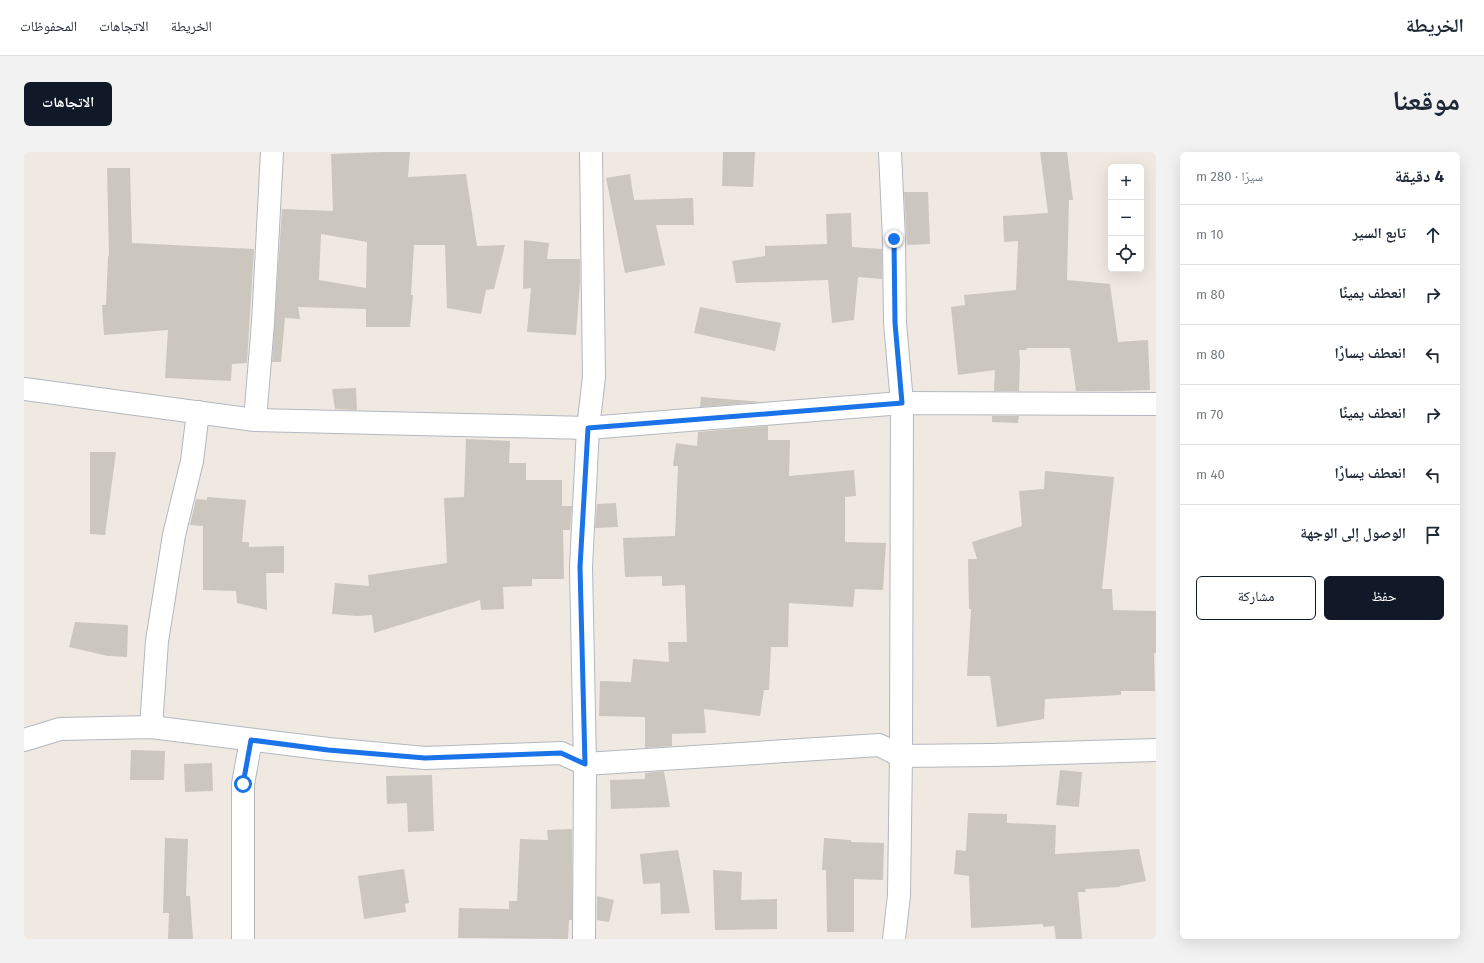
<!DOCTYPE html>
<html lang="ar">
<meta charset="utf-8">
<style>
:root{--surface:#fff;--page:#f2f2f3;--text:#1f2937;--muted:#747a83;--line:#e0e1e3;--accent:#111827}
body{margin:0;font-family:"Fira Sans","Noto Naskh Arabic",sans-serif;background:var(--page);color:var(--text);direction:rtl}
.controls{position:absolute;right:12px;top:12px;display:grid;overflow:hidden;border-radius:6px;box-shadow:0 4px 16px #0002}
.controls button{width:36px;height:36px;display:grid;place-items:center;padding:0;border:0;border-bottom:1px solid var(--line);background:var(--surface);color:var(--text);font:20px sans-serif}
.stop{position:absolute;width:12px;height:12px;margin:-9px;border:3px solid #1a73e8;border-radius:50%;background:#fff}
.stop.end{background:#1a73e8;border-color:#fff;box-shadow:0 1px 4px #0008}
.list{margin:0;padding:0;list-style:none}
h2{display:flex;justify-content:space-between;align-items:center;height:52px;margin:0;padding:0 16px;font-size:17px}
h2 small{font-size:13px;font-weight:400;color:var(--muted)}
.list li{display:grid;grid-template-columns:26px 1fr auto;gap:12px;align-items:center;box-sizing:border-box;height:60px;padding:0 16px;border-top:1px solid var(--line)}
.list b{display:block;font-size:15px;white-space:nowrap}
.list em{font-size:13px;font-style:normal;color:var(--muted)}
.actions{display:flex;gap:8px;padding:12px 16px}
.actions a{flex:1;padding:9px 0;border:1px solid var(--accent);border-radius:6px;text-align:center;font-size:14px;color:var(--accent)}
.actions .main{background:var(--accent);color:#fff}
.icon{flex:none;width:22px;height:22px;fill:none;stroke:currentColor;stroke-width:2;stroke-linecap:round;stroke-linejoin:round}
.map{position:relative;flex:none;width:1132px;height:787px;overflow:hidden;direction:ltr;border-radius:6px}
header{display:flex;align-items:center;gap:24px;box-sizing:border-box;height:56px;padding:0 20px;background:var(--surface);border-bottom:1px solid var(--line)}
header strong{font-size:19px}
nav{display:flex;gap:22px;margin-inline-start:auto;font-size:14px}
.intro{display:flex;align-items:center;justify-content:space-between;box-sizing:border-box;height:96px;padding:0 24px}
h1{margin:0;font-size:28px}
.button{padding:10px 18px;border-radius:6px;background:var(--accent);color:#fff;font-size:14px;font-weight:700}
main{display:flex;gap:24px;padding:0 24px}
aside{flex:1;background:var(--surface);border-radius:6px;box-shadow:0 4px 16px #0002}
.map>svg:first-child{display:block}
</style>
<header>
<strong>الخريطة</strong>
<nav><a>الخريطة</a><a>الاتجاهات</a><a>المحفوظات</a></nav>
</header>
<div class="intro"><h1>موقعنا</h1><a class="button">الاتجاهات</a></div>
<main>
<aside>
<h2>4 دقيقة<small>سيرًا · 280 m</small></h2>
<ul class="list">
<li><svg class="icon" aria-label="ahead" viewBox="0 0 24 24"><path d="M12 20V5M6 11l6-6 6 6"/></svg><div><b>تابع السير</b></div><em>10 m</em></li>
<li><svg class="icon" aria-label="right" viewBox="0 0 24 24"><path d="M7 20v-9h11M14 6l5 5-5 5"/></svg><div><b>انعطف يمينًا</b></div><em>80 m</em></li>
<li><svg class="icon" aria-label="left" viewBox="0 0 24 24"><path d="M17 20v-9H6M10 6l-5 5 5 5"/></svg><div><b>انعطف يسارًا</b></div><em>80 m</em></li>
<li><svg class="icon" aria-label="right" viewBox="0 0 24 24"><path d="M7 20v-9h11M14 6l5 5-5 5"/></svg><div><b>انعطف يمينًا</b></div><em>70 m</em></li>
<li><svg class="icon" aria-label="left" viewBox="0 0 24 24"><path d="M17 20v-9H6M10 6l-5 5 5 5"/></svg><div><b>انعطف يسارًا</b></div><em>40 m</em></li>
<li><svg class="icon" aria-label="arrive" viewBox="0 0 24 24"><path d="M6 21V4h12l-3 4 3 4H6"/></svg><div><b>الوصول إلى الوجهة</b></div></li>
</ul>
<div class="actions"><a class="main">حفظ</a><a>مشاركة</a></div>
</aside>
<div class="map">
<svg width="1132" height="787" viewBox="0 0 1132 787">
<rect width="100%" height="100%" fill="#efe9e1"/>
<!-- building -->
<g fill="#cbc7bf" fill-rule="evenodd">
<path d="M358 0H386L384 25 442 22 453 94 481 93 470 137 462 138 457 162 423 156 421 93H390L387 143H389L386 175H342V157L274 155 276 167 261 166 257 210H248L258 57 309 59 307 2ZM297 82 343 90 342 136 295 128Z"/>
<path d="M699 0H731L729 35 698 34Z"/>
<path d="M1016 0H1043L1049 48H1045L1043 128 1086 132 1094 190 1124 188 1126 238 1095 239H1052L1046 196H1003L1002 198H995L996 209 995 239H970L971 218 934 223 927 155 941 153 940 143 992 138 994 89 980 90 979 64 1024 61Z"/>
<path d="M83 16H106L108 91 230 97 223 211 208 212 207 229 141 226 144 178 80 183 78 153H82L84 104H85Z"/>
<path d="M606 22 610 48 669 46 670 73H632L641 113 601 121 582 26Z"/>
<path d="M880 40H904L906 92 883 93Z"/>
<path d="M827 61 828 95 858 97V127L834 125 830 168 808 171 804 128 712 131 708 109 741 104V94L803 92 802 62Z"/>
<path d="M500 88 525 91 523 107H556V130L552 183 503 180 507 136 499 137Z"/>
<path d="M676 155 757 171 751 199 670 181Z"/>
<path d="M332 236 333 258 311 257 308 237Z"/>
<path d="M677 245 739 250 676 255Z"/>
<path d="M968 264H995L994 271 968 270Z"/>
<path d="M744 274V288H766L765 324 830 318 832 344 821 345V390L862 391 859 438 831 437 829 455 765 451 764 495H747L745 538H740L736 564 680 557 682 581 648 582V594L621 596V565L575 564 576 529 607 530 609 507 645 510 644 490H663L661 433 638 434V424L601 425 599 386 651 384 654 314H649L652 291 673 294 674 280Z"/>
<path d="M442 287 486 289 485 311H502V328H538V354H548L546 378H539L540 427H508V434L479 435 480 457 457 458 456 448 350 481 348 463 333 464 308 462 311 431 345 434 344 423 423 411 420 346 440 345Z"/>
<path d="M66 300H92L81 383 66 382Z"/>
<path d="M1021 319 1090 325 1078 437H1088L1089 458 1132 459V501H1130L1131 539H1097V543L1021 547 1020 567 973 575 966 524H943L947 457H945L944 407H953L948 390 998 374 995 339 1020 337Z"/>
<path d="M183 345 222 348 218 390H225V395L260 394V421H242L243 458 213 451 212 439 179 438V374L166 373 172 347 183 348Z"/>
<path d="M592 351 594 375 571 376 573 352Z"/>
<path d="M51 470 104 473 103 505 84 504 45 495Z"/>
<path d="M107 598 141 599 140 628H106Z"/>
<path d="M188 611 189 639 161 640 160 612Z"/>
<path d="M1036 618 1058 620 1055 655 1032 653Z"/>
<path d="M640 619 646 655 587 657 586 628 621 627V621Z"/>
<path d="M408 623 410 679 384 680 383 651 363 652 362 624Z"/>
<path d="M944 661 983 662V671L1032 673 1031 702 1115 697 1122 729 1096 734V735L1061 737 1062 740H1054L1058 787H1032L1030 774 1019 775V772L947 776 945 724 930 722 932 698 942 699Z"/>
<path d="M548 677V768H545L544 787 434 786 435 756 485 757V749H493L496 687 524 688 523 678Z"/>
<path d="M141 686 164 687 162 744H166L169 787H144L145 761H139Z"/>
<path d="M800 686 827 688V690L860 691 859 728 830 727V780H803L802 718H798Z"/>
<path d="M654 698 666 761 637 762 636 731 619 732 616 702Z"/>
<path d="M380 717 385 751 381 752 382 760 340 767 334 724Z"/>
<path d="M689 718 718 720 717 748 753 747V777L691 778Z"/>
<path d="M573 744 590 748 585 770 573 768Z"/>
</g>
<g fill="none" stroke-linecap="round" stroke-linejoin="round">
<defs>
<g id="street">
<path d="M866 0 870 87 871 171 878 251 877 604 875 743 870 787"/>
<path d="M0 237 231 268 564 276 878 251 1132 252"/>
<path d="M231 268 239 171 248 0"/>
<path d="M127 575 133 489 150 383 168 309 174 260"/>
<path d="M0 588 36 577 127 575 304 597 401 606 537 601 561 612 855 593 877 604 967 603 1132 598"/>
<path d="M219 787V632L227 588"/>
<path d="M560 787 561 612 557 415 564 276 570 225 567 0"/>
</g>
</defs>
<!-- street casing -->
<use href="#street" stroke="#b4b7c1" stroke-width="24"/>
<!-- street -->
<use href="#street" stroke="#fff" stroke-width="22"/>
</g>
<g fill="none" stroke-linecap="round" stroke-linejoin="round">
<!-- route -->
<path stroke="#1a73e8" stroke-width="5" d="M219 632 227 588 304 598 401 606 537 601 561 612 556 415 564 276 878 251 871 171 870 87"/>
</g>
</svg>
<div class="controls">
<button>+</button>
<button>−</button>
<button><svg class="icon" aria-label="locate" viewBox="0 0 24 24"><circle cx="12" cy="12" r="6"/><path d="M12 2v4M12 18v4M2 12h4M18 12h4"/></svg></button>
</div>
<div class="stop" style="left:219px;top:632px"></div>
<div class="stop end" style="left:870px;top:87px"></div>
</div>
</main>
